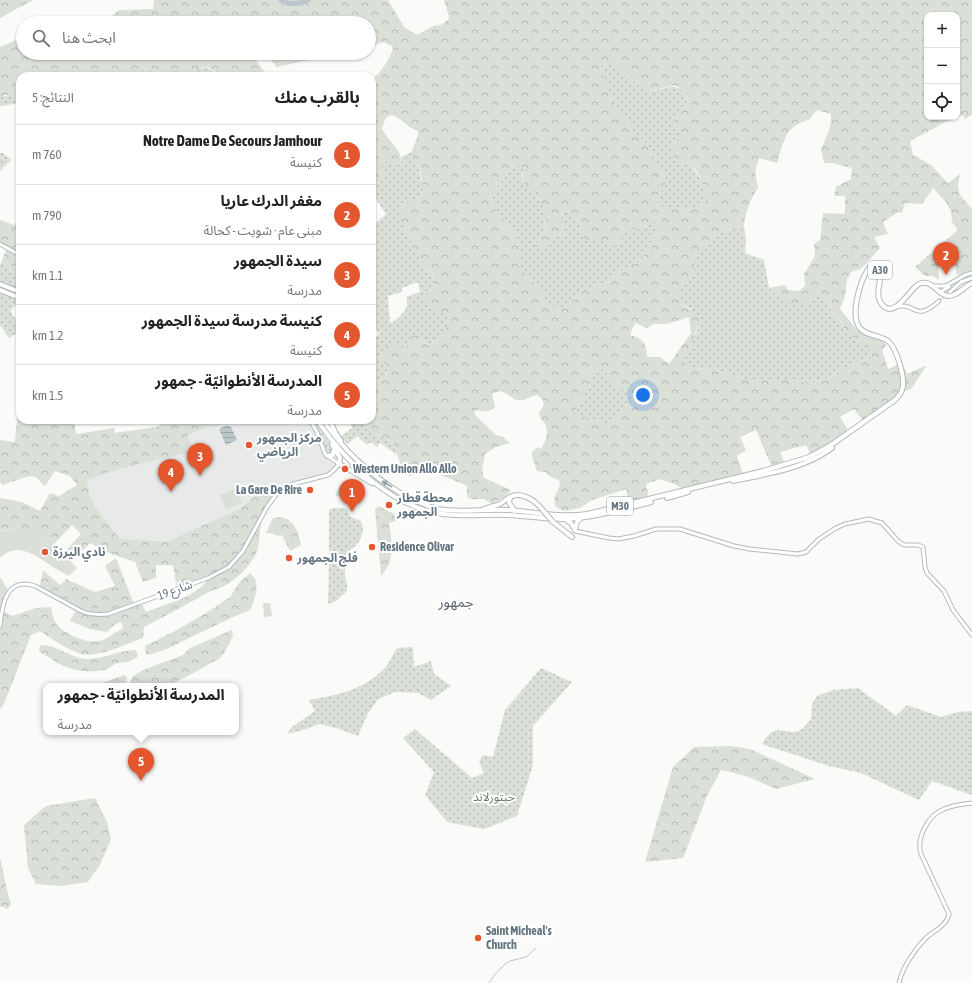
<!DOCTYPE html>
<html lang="ar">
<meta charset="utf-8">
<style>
:root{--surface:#fff;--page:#f2f2f2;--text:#222;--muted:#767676;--line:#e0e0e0;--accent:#e4572e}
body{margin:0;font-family:"Asap Condensed","Noto Sans Arabic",sans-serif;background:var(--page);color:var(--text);direction:rtl}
.controls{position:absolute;right:12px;top:12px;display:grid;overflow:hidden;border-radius:8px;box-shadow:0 1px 3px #0004}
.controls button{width:36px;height:36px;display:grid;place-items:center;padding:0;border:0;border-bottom:1px solid var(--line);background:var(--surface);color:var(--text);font:20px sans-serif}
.you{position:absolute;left:643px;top:395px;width:14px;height:14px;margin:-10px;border:3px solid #fff;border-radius:50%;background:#1a73e8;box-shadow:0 0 0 6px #1a73e833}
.badge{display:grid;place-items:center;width:26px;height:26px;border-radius:50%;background:var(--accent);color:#fff;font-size:13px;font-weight:700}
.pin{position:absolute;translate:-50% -33px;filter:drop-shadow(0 1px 2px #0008)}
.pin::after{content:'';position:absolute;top:21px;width:14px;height:12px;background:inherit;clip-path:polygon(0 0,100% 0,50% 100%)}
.popup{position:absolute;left:43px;top:683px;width:196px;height:52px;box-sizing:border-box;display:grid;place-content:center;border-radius:8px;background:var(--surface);filter:drop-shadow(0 1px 3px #0005);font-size:13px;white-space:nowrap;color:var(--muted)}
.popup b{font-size:15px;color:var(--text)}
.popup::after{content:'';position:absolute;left:50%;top:100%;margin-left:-8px;border:8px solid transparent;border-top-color:var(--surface)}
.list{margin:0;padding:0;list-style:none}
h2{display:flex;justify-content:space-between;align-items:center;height:52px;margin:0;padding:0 16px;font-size:17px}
h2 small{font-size:13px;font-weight:400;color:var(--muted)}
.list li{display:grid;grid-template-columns:26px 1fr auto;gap:12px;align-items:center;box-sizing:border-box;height:60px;padding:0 16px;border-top:1px solid var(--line)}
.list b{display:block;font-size:15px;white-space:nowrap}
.list p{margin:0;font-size:13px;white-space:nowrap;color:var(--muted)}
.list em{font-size:13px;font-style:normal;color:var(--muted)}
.icon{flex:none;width:22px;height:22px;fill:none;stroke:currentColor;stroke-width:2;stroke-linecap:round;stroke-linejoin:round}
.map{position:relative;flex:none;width:972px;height:983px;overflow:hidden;direction:ltr}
.search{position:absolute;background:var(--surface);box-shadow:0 1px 3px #0004;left:16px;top:16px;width:360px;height:44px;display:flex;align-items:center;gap:10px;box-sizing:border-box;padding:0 14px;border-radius:22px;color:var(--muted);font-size:15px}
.panel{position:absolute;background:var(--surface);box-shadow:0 1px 3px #0004;left:16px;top:72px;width:360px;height:352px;border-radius:12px;direction:rtl}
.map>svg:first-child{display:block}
</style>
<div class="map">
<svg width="972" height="983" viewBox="0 0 972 983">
<defs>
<pattern id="grass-dots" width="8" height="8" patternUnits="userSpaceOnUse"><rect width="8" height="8" fill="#dadfd7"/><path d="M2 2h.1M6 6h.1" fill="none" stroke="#b4b9b4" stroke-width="1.8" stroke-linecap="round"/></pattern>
<pattern id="forest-crowns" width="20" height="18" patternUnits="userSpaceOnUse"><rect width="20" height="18" fill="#dadfd7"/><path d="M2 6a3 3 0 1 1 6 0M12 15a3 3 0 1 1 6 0" fill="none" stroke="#b4b9b4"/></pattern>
<pattern id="water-rules" width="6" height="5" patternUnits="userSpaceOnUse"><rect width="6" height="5" fill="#bbc7cb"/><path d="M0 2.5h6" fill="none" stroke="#9ca6aa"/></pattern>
</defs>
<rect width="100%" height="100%" fill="#fafaf8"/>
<!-- built -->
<path fill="#e8e9e9" d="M258 420H310L317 436 324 455 337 467 336 470 332 474 324 479 305 481 278 488 259 495 245 503 237 510 168 541 120 539 95 507 90 497 87 480 119 469 193 451 187 436 204 428 222 423 256 421Z"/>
<!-- grass -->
<g fill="url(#grass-dots)" fill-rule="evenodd">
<path d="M608 62H613C622 69 636 86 647 90 659 95 668 80 682 90 686 94 687 95 688 100L675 117 670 128 682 129 681 135 674 144 676 160 691 166 699 176 702 181 706 200C695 215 678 207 662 207L658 202 657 196 665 186 666 180 661 168 643 139 632 131 626 117 610 97 600 69 603 64Z"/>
<path d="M205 67 213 70 214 76H184L193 71Z"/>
<path d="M141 69 159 71 171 76H128Z"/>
<path d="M17 94 20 95V103L0 106V97Z"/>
<path d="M412 152 418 162 423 189 420 197 416 199 412 200 405 230 412 237 410 245 420 259 425 269 432 273 436 286 429 291 426 304 438 307C441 313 445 314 449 319 448 323 447 328 446 331 443 336 432 348 425 343 421 340 419 335 413 334 408 351 408 349 392 342L387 346 380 355 388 371 384 379 379 380 372 378V341L379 334 372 322 376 292 372 283V251L374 249 372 245V226L386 214 372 193V176L380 179 383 168 381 162 384 161 400 163 402 161 401 157ZM418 282 420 292 406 297C410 310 401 315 392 323L390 321 388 296 402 292V288Z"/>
<path d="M0 153H3L11 160 0 171Z"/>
<path d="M519 165 523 168 522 178 528 186 533 188C537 194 546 210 546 217 546 227 541 240 535 247L548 242 551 237 562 235C563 226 560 217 563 210 575 213 583 228 584 240L588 241H603L617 247 625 232 634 228 645 227 654 221 658 223 657 233 648 246 643 257 640 261 623 269 607 283 596 285 582 293 578 295 567 307 561 309 550 305 546 302 538 286 521 269 517 257 519 252 514 232 508 223 498 214 491 199 492 194 510 170Z"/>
<path d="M744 225 746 240 745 253 764 260 769 288 780 299H786L791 302 822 296 827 300 831 312 842 323 844 329 849 334 865 344 870 349 872 355 868 361 862 360 843 369 834 375 818 382 810 383 787 380H747L715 370 687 367 684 359C692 350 692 337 699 328L691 309 681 304V298L676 291 689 281 694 271V256L700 247 714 241 721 232Z"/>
<path d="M2 261 8 271 20 274V301L10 311 20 326V331L9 338 1 326H0V266Z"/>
<path d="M598 368 604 370 616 386 633 395 611 425 584 417 578 418 574 415V412L589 388 592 372Z"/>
<path d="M313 420 332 447 333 453 328 454 327 453 319 433Z"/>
<path d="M350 420H363L373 434 382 436 393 442 397 455 380 443 377 447 371 442 367 445 357 436 348 444 340 437 352 428Z"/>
<path d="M333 508H346L351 517 361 521C365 531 362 540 354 547 351 550 348 550 346 553L345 576 347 584V591L336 601 328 604C329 573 329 542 329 511L330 509Z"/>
<path d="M413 647 414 667 431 661 434 674 451 686 431 700 418 693 395 692 378 699 367 715 358 736 336 728 320 724 300 731 287 734 292 727 315 711 309 700C338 695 364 690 386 667 390 661 393 654 397 648Z"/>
<path d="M541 668 572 682 533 726V765L517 816 484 829 447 822 425 795 434 772 403 738 415 729 472 778 484 773 479 762 483 755 493 757 505 710Z"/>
<path d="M858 688 896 716 907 705 941 717 958 712 972 711V795L932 781 919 800 861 773 829 766 762 744C777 718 786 739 802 729 806 726 808 722 811 719L812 704 817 696 833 690Z"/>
</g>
<!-- forest -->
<g fill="url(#forest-crowns)" fill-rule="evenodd">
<path d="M0 0H33L0 18Z"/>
<path d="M154 0H388L404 27 417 35 433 26 441 25 449 19 448 13 444 0H972V115L965 119 963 115 957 117V15H927V117H955L910 141 913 155 931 165 948 183 960 174 958 184 959 191 960 195 972 209V272L957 275 955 265 938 264 939 280 933 276H925L915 267 958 230 952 222 951 211 946 202 933 188 922 204 905 203 902 213 898 212 883 222 888 234 874 237 880 248 861 269 852 271 847 279 845 296 840 309 857 330 884 340 886 346 882 350 888 369 902 363 907 374 927 365 911 389 905 391 864 422 854 409 840 417 849 432 812 457 806 445 780 452 784 462 771 465 756 430 740 437 746 450 737 456 743 474 685 490 674 484 660 479 646 484 649 499 629 504 626 489 592 500 580 508 564 511 556 507C551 493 560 493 560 481L549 476 546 472 537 471 532 456V452L538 447 540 449C546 443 549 432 545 424 542 420 540 418 539 413 545 405 546 401 537 395 531 396 524 401 517 400 511 398 506 392 499 391L492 394 495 407C489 413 483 411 476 410L474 414 496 435 503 437 510 443 496 447 485 454 482 470 484 478 511 490 503 498 492 504 484 499H469L467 495V486C457 481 435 472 424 472 419 473 414 475 409 476L402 469 393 442 382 436 373 434 363 420H372V378L382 380 386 376 388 371 380 355C382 351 389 341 395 342 397 342 401 346 403 347L409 346 413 334 418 335 425 344C439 347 447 329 449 319L446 316 438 311V307H434L422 302V298L435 286 433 273 425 269 420 259 410 245 412 237C402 228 393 212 407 203 412 199 419 200 422 193 424 190 420 166 418 163 416 159 413 157 412 152 413 145 419 138 418 131 403 127 388 98 382 130L399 152 402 163 381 162 386 178 380 179 372 176V80C381 72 389 60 393 49L392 46 383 42 369 47V23H103L119 10 153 9ZM608 62H613C623 70 636 85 646 90 656 94 667 83 677 86 680 88 684 92 687 94L688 100 675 117 670 128 682 129C681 138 673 141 673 151 673 163 683 162 691 166 703 174 703 188 706 200 695 215 678 207 662 207L658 202 657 196 665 186 666 180 661 168 643 139 632 131 626 117 610 97 605 78 600 69 603 64ZM817 110 831 114V121L829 131 821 149 824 163H833L852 168 851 179 836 187 834 196H845V214L823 213 820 240 814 244 815 256 804 274 805 286 799 291 788 290 785 285 769 288 780 299C788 299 795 304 804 305 809 299 814 297 822 296L827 300 831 312 842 322 844 329 849 334 865 344 870 349 872 355 868 360H862L843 369 834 375 818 382 810 383 787 380H747L715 370 687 367 684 359C690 352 693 342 695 334 695 331 699 328 700 325 694 306 694 314 681 304V298L677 291 689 281 691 278 694 271V256L700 247 714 241 721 232 744 225C746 211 750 199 758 188L755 172 759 158 777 163 783 143 788 132 796 125 810 119ZM519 165 523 168C523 178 522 185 533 188 537 194 546 210 546 218 546 228 541 240 534 247H545L551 237 562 235 565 231 561 215 563 210C575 213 583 228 584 240L588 241H603L617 247 620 244 625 232C637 226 644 230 654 221L658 223 657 233 648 246 643 257 640 261 623 269 607 283 596 285 586 289 578 295 567 307 561 309 550 305 546 302 538 286 521 269 517 257 520 247 517 237 508 223 498 214 491 199 492 194 510 170ZM689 317 691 333 669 364 660 357H647C647 343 643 339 630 335L635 323 647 328 654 324H667ZM598 368 604 370 616 386 633 395 611 424 584 417 578 418 574 415V412L589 388 592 372Z"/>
<path d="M23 37V53H251L264 71 272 76C261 76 250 76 238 76 234 76 228 77 223 76 217 75 213 68 207 67 198 66 192 74 184 76 163 81 153 59 128 76H20V95H5L0 97V47Z"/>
<path d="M264 53H341L277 67Z"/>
<path d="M0 220 14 225 16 223C22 232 22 246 18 256L20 258V274L8 271 2 261 6 250 0 246Z"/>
<path d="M18 407H20V420H74L76 434 114 428 115 433 156 427 170 420H258L256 421C231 422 209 424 187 436L194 451 119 469 87 480 90 497 95 507 120 539 168 541 237 510 254 497 278 488C272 499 263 511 261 524 259 534 260 544 256 554 249 567 237 579 224 586 218 589 212 590 207 593 186 605 165 616 144 627L143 638C126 644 99 658 81 654 67 650 53 639 40 631L31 635 4 704 0 709V577L10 593 7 598 2 610 12 616 36 608 51 607C52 614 53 619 57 625 65 634 87 644 99 641 108 639 115 632 123 628L121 622 115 624 107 632 90 629 70 621 76 610 39 590 43 570 60 585 66 579 95 592 115 586 105 566 116 558 134 604 141 602 146 612C168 603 196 598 210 577L177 589 173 565H156V578L143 582 135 562 111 554 90 543 71 562 63 554 81 534 72 525 52 546C34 532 23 522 0 532V498L22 502 40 511 50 493 59 496 77 485 70 476 55 471 45 486 36 477 29 476 2 485 0 481V440L15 442Z"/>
<path d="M344 481 357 484 354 499 335 495Z"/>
<path d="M379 506 394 514 396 521 389 523C392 542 395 561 381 576L375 509Z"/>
<path d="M281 517C296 521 298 532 301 545L290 551 282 535 279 536 275 534 266 533 273 518Z"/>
<path d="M250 573C252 575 255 578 256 581 258 590 254 602 250 610 229 618 208 629 187 639 175 645 160 653 146 655L145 646 177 630 214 608 230 597 239 583Z"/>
<path d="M232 630 233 636 226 650 220 658 188 676 167 686H129L133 676 146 669 183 655 190 648Z"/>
<path d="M40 645C56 644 70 658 87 659 104 659 119 650 136 650L138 656C130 664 124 661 115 664 111 666 108 669 104 670 89 673 71 671 58 663 51 659 48 656 39 652Z"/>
<path d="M124 675 127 678 124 686H97L102 683Z"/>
<path d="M730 746 750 749 815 779 776 789 746 776 721 770 707 796 683 858 645 862 673 767 694 747Z"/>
<path d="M95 798 107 822 111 839 100 865 88 882 60 886 36 884 28 868 24 825 46 806Z"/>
<path d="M0 858C4 873 6 889 11 904L8 909 0 906Z"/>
</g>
<!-- garden -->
<g fill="#dadfd7">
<path d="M235 489 242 503 226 510 220 495Z"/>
<path d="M18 527 32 531 65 556 77 568 69 576C64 573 58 570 53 567 36 556 18 540 0 558V532Z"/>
<path d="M263 603H270L272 616 264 617Z"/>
</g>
<!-- water -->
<path fill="url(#water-rules)" d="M227 425 231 427 237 440 226 445 219 429Z"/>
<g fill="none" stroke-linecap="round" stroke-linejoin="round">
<!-- stream -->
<path stroke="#bbc7cb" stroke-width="1" d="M489 983 495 974 504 965 510 961 526 957 536 948"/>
<!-- river -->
<path stroke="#bbc7cb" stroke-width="5" d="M281 0C290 6 299 4 308 0"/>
<!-- secondary-tunnel -->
<path stroke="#d5d9db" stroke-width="3" stroke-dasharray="3 1.5" stroke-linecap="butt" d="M939 301 950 292"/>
<defs>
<g id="secondary">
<path d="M0 244 20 255"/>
<path d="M933 286H946L965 275 972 273"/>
<path d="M940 292 949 287"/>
<path d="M950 292 961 282 972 278"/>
<path d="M896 307C917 301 913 324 939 301"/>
<path d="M575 531 609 538 618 539 634 536 656 529H680L734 546 750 549 798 554 806 552 819 539 836 528 845 524 869 519 882 523 898 541 904 545H918L923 547 925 567 927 573 944 591 953 610 972 635"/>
<path d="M0 626C2 605 6 576 35 586L81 611C90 615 98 615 108 614L208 578 229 567 243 551 267 507 278 492 293 484 328 475 333 471 339 464 325 454 317 432 310 420"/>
<path d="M899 983C902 968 915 949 926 938 934 931 947 925 949 914L921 854C916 838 928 815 944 809 952 805 963 804 972 803"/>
</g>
<g id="highway">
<path d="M0 284 20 292"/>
<path d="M0 290 20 298"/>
<path d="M317 420C345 461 390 507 443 514 464 517 485 514 507 515 526 516 545 519 564 519 593 518 623 509 651 502"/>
<path d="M323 420C344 451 370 475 402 494 414 500 425 506 438 509 461 513 485 509 508 510 534 512 560 518 587 514L763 471 809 457 831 445 895 400C898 397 901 394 902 390 906 380 897 348 888 341 880 335 865 336 859 327 850 313 861 274 873 264H877C886 275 873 292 881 303 894 322 909 289 919 284 932 278 937 295 948 296 956 297 965 286 972 283"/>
<path d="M330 420 335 432 341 441"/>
<path d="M332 444 340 458 339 464 352 471 372 483"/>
<path d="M327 456 333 455 334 450"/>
<path d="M733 481C766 474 804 469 832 448"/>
<path d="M510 497 509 503 515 511"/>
<path d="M667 498 688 492"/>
<path d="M484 509C489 507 495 506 500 504 503 502 506 499 510 497 521 491 534 500 541 508"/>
<path d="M565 519 571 523 575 530"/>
<path d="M553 522 572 537"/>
<path d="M575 530 577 522 581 518"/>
</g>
</defs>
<!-- secondary casing -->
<use href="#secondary" stroke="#b3babf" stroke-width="5"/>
<!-- highway casing -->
<use href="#highway" stroke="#b4b9bd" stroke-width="6"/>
<!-- secondary -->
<use href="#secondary" stroke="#fff" stroke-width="3"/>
<!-- highway -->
<use href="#highway" stroke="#fff" stroke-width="4"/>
<defs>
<path id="highway-bridge" d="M541 508 553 522"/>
</defs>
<!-- highway-bridge casing -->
<use href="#highway-bridge" stroke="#b4b9bd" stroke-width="6" stroke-linecap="butt"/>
<!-- highway-bridge -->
<use href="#highway-bridge" stroke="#fff" stroke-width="4"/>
</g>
<!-- one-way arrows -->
<defs><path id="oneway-solid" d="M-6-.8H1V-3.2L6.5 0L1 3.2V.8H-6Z"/></defs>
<use fill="#939fa8" href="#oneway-solid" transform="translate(387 484) rotate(-148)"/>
<!-- markers -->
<g fill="#e4572e" stroke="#fff" stroke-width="1.5">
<circle cx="249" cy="445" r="4"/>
<circle cx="345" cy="469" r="4"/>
<circle cx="310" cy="490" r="4"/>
<circle cx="389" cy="505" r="4"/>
<circle cx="372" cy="547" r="4"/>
<circle cx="45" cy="552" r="4"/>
<circle cx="289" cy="558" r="4"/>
<circle cx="478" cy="938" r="4"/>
</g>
<g text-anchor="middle" stroke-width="4" stroke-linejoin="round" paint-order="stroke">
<!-- shield labels -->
<g fill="#fff" stroke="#939fa8" stroke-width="1">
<rect x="868" y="261" width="24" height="18" rx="3"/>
<rect x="607" y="497" width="26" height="18" rx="3"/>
</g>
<g font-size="11" font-weight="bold" fill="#657683">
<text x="880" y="274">A30</text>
<text x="620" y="510">M30</text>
</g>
<!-- poi labels -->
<g font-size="12" font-weight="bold" fill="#657683" stroke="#fff" text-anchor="start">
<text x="257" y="442">مركز الجمهور<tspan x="257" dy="14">الرياضي</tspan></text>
<text x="353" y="473">Western Union Allo Allo</text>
<text x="302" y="494" text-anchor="end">La Gare De Rire</text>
<text x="397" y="502">محطة قطار<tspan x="397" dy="14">الجمهور</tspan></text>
<text x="380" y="551">Residence Olivar</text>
<text x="53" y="556">نادي اليرزة</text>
<text x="297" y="562">فلج الجمهور</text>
<text x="486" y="935">Saint Micheal's<tspan x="486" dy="14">Church</tspan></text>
</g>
<!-- street labels -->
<g font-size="12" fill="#657683" stroke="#fff">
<text transform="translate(175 590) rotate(-20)" y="4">شارع 19</text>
</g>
<!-- park labels -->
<g font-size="12" fill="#687a64" stroke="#fff">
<text x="494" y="801">حبتورلاند</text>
</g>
<!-- quarter labels -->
<g font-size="14" fill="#57646e" stroke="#fff">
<text x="456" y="607">جمهور</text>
</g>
</g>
</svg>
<div class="controls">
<button>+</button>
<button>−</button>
<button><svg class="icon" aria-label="locate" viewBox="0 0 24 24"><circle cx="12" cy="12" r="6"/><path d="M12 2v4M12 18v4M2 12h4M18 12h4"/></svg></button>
</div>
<div class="you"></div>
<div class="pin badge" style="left:352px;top:512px">1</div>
<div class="pin badge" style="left:946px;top:275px">2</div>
<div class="pin badge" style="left:200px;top:476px">3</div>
<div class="pin badge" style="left:171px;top:492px">4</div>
<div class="pin badge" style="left:141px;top:781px">5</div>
<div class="popup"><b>المدرسة الأنطوانيّة - جمهور</b>مدرسة</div>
<div class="search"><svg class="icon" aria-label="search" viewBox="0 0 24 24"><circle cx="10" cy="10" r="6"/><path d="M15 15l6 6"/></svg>ابحث هنا</div>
<section class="panel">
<h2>بالقرب منك<small>النتائج: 5</small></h2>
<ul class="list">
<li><span class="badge">1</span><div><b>Notre Dame De Secours Jamhour</b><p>كنيسة</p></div><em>760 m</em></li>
<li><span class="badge">2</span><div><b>مغفر الدرك عاريا</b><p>مبنى عام · شويت - كحالة</p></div><em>790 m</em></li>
<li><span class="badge">3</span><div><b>سيدة الجمهور</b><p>مدرسة</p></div><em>1.1 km</em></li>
<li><span class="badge">4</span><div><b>كنيسة مدرسة سيدة الجمهور</b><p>كنيسة</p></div><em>1.2 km</em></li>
<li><span class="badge">5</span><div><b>المدرسة الأنطوانيّة - جمهور</b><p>مدرسة</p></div><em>1.5 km</em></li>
</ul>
</section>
</div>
